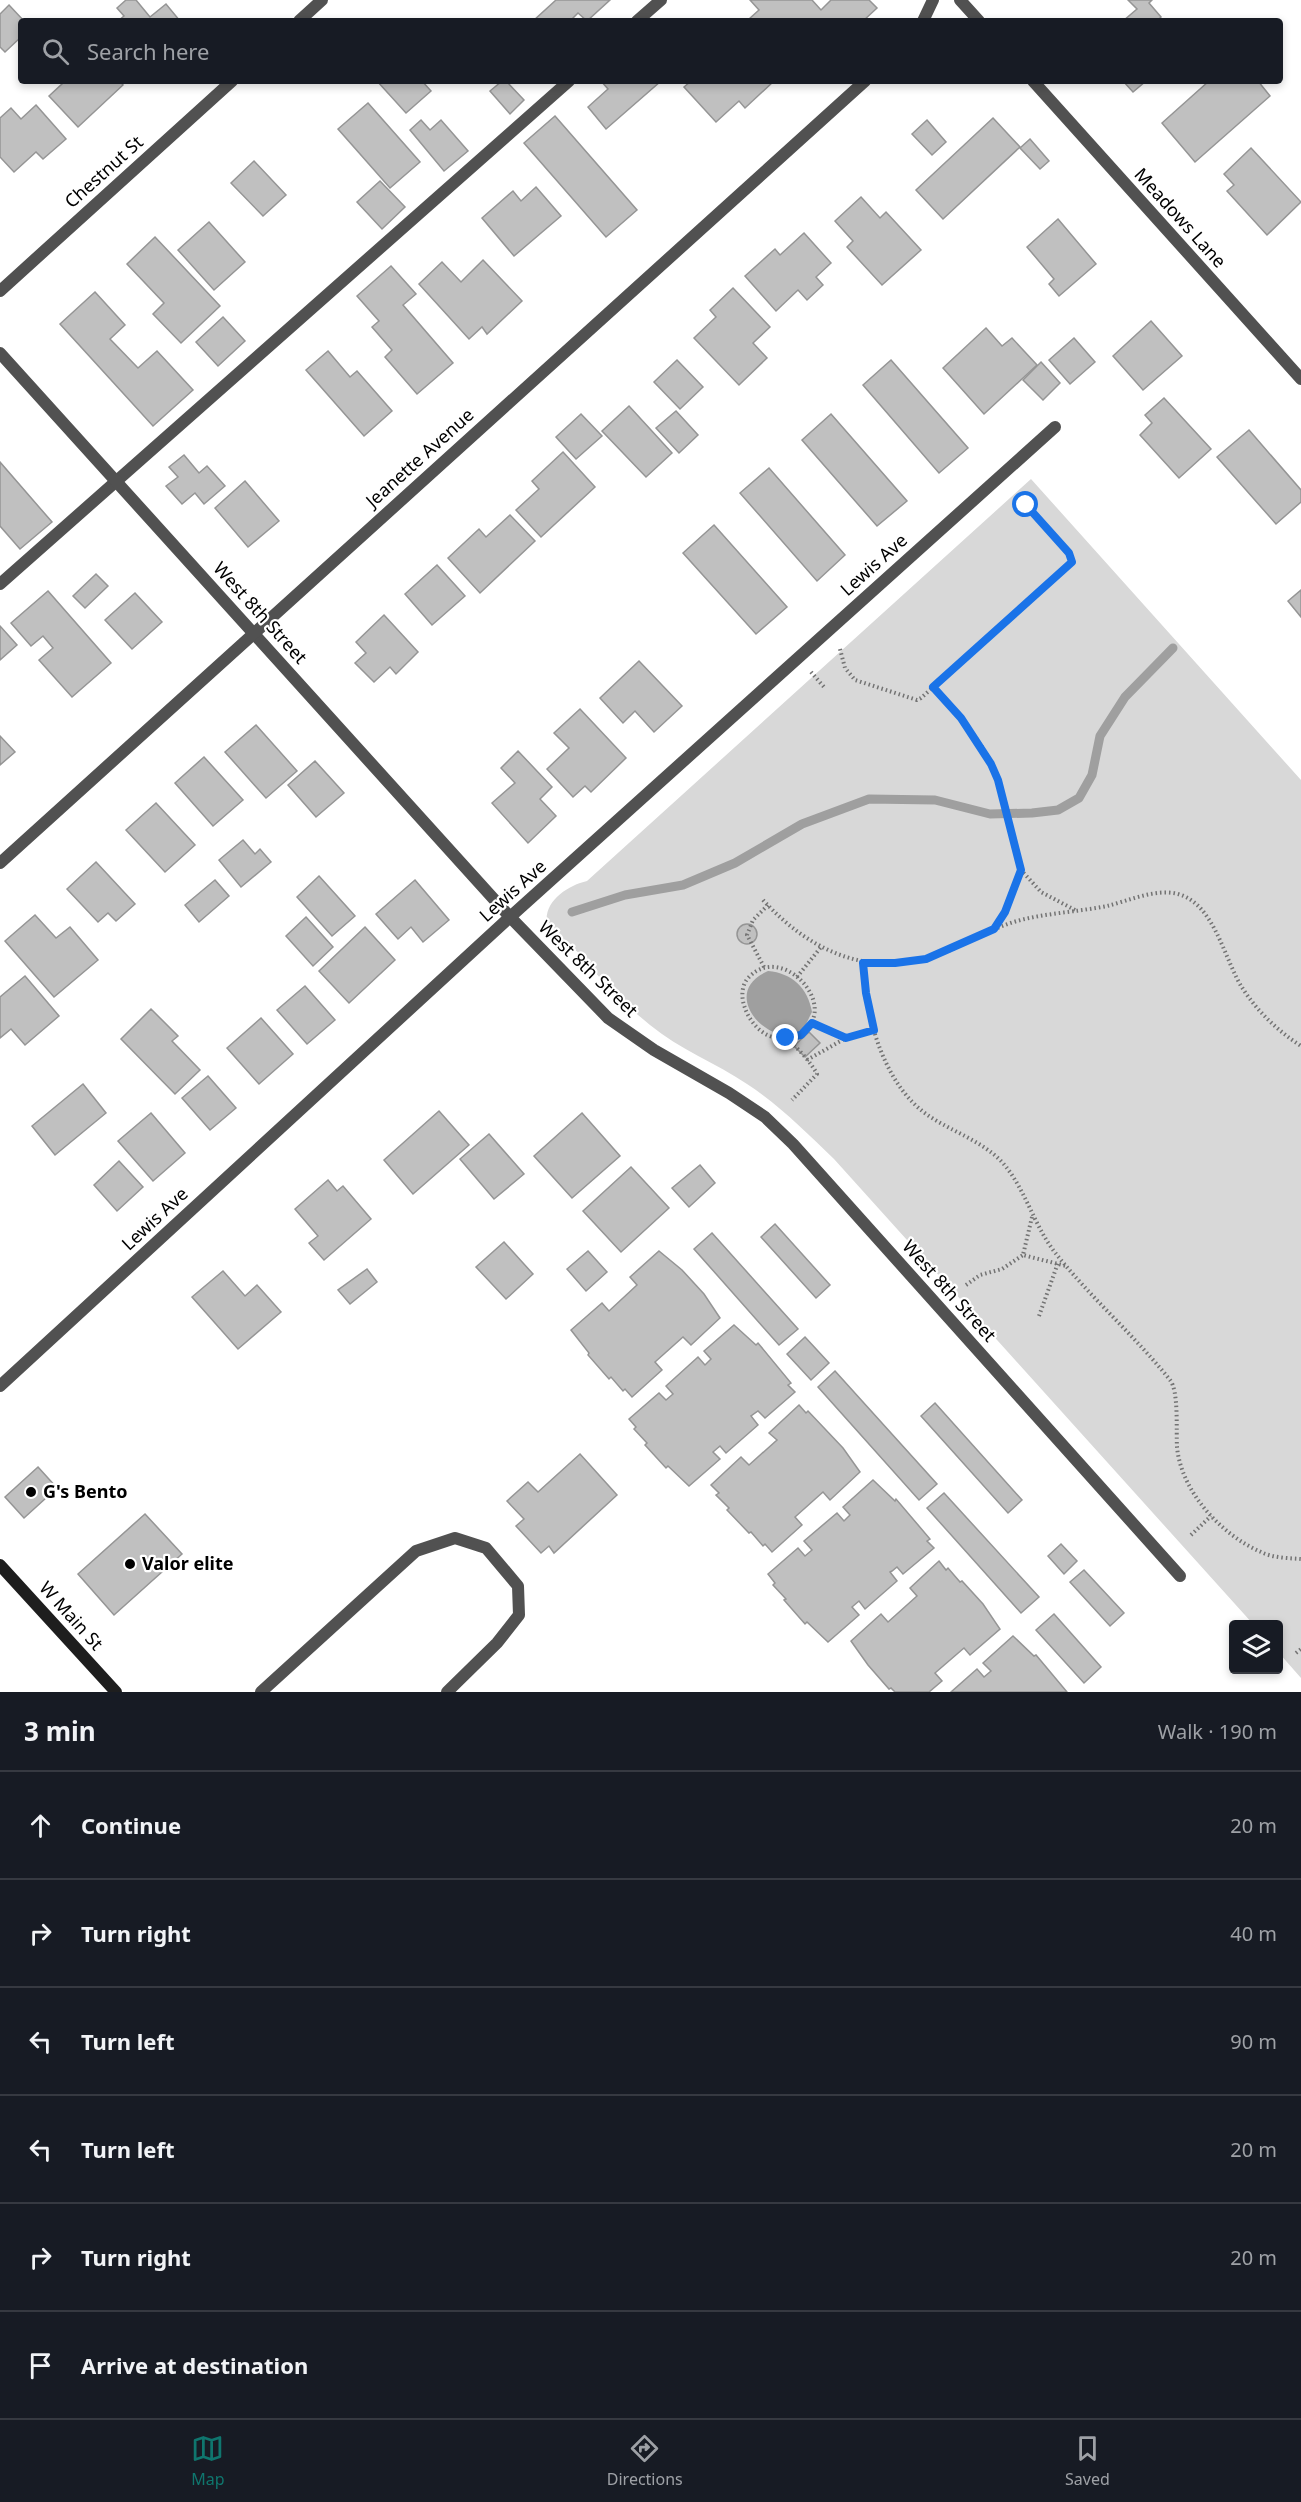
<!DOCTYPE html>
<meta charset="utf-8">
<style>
:root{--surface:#171b24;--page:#20242c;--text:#f1f3f6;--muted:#9ea1a6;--line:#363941;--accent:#0f766e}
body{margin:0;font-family:"Noto Sans",sans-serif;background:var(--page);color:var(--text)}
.controls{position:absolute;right:18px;bottom:18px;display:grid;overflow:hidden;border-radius:6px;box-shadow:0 3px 9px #0003}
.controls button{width:54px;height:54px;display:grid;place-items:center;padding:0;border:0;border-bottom:2px solid var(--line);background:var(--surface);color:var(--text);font:30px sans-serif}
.stop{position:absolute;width:18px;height:18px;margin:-14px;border:4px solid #1a73e8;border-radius:50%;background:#fff}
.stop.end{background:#1a73e8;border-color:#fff;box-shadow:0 2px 6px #0008}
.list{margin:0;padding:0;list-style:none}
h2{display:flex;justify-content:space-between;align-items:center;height:78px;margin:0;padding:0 24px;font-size:26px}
h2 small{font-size:20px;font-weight:400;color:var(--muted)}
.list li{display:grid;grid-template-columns:39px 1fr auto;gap:18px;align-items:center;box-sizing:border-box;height:108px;padding:0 24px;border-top:2px solid var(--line)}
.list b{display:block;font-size:22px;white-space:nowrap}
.list em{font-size:20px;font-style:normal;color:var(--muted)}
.icon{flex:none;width:33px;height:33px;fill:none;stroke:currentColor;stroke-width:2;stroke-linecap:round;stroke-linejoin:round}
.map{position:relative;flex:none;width:1301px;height:1692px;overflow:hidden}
.search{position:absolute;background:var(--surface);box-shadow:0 3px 9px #0003;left:18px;right:18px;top:18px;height:66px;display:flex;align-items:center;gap:15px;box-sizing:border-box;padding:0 21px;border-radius:6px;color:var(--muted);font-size:22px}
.sheet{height:726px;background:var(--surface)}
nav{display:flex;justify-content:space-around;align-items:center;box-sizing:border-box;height:84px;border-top:2px solid var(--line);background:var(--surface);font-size:16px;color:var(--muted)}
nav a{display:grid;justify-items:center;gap:3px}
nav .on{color:var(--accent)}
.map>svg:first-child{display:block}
</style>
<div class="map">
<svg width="1301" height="1692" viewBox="0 0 1301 1692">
<rect width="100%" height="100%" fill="#fff"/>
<!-- green -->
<path fill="#d8d8d8" d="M1031 479 1301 780V1678L1279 1653 1278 1624H1253L834 1159C806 1132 779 1105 747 1084 716 1063 679 1049 650 1025 637 1014 623 1003 612 991 600 980 591 965 579 953 570 945 557 943 550 932 537 906 565 886 587 881Z"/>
<!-- water -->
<path fill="#9f9f9f" d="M768 971C792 973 808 988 812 1012 809 1017 807 1024 803 1028 776 1055 714 994 768 971Z"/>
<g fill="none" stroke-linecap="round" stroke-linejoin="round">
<!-- stream -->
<path stroke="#9f9f9f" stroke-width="9" d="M572 912 625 895 683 885 735 863 802 824 869 799 935 800 990 814 1032 813 1058 810 1079 798 1092 775 1100 736 1125 697 1173 648"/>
</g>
<!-- building -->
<g fill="#c0c0c0" stroke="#959595" stroke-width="1.5">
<path d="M126 0H136L150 17 166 4 180 21H118L124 16 117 8Z"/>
<path d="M556 0H610L587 21 578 13 570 21H533Z"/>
<path d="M750 0H812L821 10 831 0H869L877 8 863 21H751L749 19 759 10Z"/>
<path d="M1128 0H1152L1149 3 1161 17 1157 21H1123L1137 9Z"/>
<path d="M9 5 24 21H21V37L5 52 0 47V14Z"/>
<path d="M62 81H120L123 85 78 127 49 96 63 83Z"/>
<path d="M377 81H422L431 91 406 113Z"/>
<path d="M502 81H506L524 100 510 114 490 91Z"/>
<path d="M601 81H661L606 129 588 107 608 89Z"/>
<path d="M691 81H774L745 108 739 101 716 122 684 87Z"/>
<path d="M1123 81H1146L1133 92Z"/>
<path d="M1209 81H1258L1270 96 1195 162 1162 123Z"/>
<path d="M368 103 420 162 390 188 338 129Z"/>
<path d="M36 105 66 139 43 159 36 152 14 172 0 157V118L11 108 21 119Z"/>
<path d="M555 116 637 210 606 237 524 143Z"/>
<path d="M993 118 1020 147 943 219 916 190Z"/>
<path d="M421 120 430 130 441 120 468 151 444 171 410 130Z"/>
<path d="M927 120 946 142 932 155 912 134Z"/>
<path d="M1030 139 1049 161 1040 169 1020 148Z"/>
<path d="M1251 148 1301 202 1267 235 1227 191 1234 185 1224 174Z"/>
<path d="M254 161 286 195 263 216 231 183Z"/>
<path d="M380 181 405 207 382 229 357 202Z"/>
<path d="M536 187 561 216 514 256 482 218 513 191 521 201Z"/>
<path d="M861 197 880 218 886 212 921 250 882 285 847 247 853 241 835 221Z"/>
<path d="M1058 219 1096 264 1059 296 1049 284 1054 279 1027 247Z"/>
<path d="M209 222 245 262 214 290 178 250Z"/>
<path d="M804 233 831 263 816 277 823 285 807 300 798 290 776 311 745 276 775 249 780 255Z"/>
<path d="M155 237 220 306 181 343 153 314 164 303 127 264Z"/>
<path d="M483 260 522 301 487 334 482 327 469 339 419 284 442 262 461 282Z"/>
<path d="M391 266 416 294 403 305 453 363 417 394 385 357 392 350 372 327 379 321 357 296Z"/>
<path d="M733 288 770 327 753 343 767 358 739 385 694 338 716 317 710 310Z"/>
<path d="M95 292 125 325 110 339 138 368 157 351 193 390 153 426 60 324Z"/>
<path d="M223 317 245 341 218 366 196 342Z"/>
<path d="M1151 321 1182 356 1143 390 1113 356Z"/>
<path d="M986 328 1002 346 1012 338 1037 365 984 414 943 368Z"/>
<path d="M1074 338 1095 362 1070 384 1049 360Z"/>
<path d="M328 351 350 377 357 371 392 411 364 436 306 370Z"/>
<path d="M677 360 703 387 680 409 654 382Z"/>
<path d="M891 360 968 448 939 473 863 385Z"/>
<path d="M1041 362 1060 383 1043 400 1023 380Z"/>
<path d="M1164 398 1211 449 1179 478 1140 435 1152 423 1145 415Z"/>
<path d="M629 406 672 453 646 477 602 431Z"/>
<path d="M676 411 698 435 679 453 656 428Z"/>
<path d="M581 414 602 436 576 459 556 437Z"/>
<path d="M831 414 907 501 877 526 802 440Z"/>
<path d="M1249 430 1301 490V502L1276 524 1217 457Z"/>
<path d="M563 452 595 487 541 537 516 510 539 489 532 481Z"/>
<path d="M184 455 199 473 207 466 225 486 204 504 195 493 182 504 166 486 178 477 169 467Z"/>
<path d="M0 462 52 522 20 549 0 526Z"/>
<path d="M769 468 845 555 817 581 740 493Z"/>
<path d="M245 481 279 521 248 547 215 508Z"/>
<path d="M510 515 535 541 480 593 448 558 479 529 486 537Z"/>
<path d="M714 525 787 607 756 634 683 553Z"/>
<path d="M437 565 465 596 432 625 405 594Z"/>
<path d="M96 574 108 586 85 608 73 596Z"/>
<path d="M1301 590V617L1288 601Z"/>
<path d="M48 591 111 663 72 697 39 660 53 648 43 636 31 646 11 623Z"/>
<path d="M135 593 162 622 132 649 105 620Z"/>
<path d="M384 615 418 652 396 674 390 667 374 682 355 663 366 653 356 642Z"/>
<path d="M0 626 17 645 0 660Z"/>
<path d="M639 661 682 706 654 732 635 711 623 723 600 698Z"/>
<path d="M580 709 626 758 591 792 585 786 573 797 547 769 569 748 554 733Z"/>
<path d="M256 725 297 771 266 798 225 752Z"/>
<path d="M0 736 15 752 0 765Z"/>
<path d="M518 751 552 787 540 799 556 816 528 843 492 803 515 783 501 768Z"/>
<path d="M204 757 243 800 213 826 175 783Z"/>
<path d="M315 761 344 793 316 817 288 785Z"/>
<path d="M156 803 195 845 165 872 126 830Z"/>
<path d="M243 840 255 854 260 849 271 862 241 887 219 860Z"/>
<path d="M96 862 135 904 116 921 108 913 98 922 67 889Z"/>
<path d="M319 876 355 916 332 936 297 897Z"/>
<path d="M215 880 229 896 199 922 185 905Z"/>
<path d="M415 880 449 920 423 942 411 927 398 939 376 914Z"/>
<path d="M35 915 56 938 70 927 98 960 54 997 5 941Z"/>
<path d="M306 917 333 947 313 966 286 936Z"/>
<circle cx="747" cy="934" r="10"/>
<path d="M365 927 395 960 349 1003 319 971Z"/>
<path d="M25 976 59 1016 25 1045 11 1029 0 1038V997Z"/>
<path d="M305 986 335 1020 307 1044 277 1010Z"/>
<path d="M151 1009 178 1036 172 1041 200 1070 175 1094 121 1039Z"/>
<path d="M261 1018 293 1054 259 1084 227 1048Z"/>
<path d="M809 1032 820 1043 805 1057 794 1046Z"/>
<path d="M208 1076 236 1108 210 1130 182 1098Z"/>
<path d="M83 1084 106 1113 55 1155 32 1126Z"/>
<path d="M439 1111 469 1145 413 1194 384 1160Z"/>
<path d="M151 1113 185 1153 153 1181 118 1141Z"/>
<path d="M582 1113 620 1156 572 1198 534 1156Z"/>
<path d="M489 1134 524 1174 494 1199 460 1159Z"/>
<path d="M119 1161 143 1187 117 1211 94 1185Z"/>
<path d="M700 1165 715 1183 689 1207 672 1188Z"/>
<path d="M631 1167 669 1208 621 1252 583 1211Z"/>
<path d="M328 1180 337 1191 343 1186 371 1219 324 1260 309 1243 318 1236 295 1209Z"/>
<path d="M775 1224 830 1285 816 1298 761 1237Z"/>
<path d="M712 1233 798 1329 779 1345 694 1249Z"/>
<path d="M504 1242 533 1274 506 1299 476 1267Z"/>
<path d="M588 1251 607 1272 586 1291 567 1269Z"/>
<path d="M659 1251 682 1270 704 1294 720 1318 691 1345 683 1337 655 1362 662 1370 632 1397 625 1389 623 1391 611 1377 609 1379 588 1355 589 1353 571 1330 602 1303 609 1311 637 1285 630 1277Z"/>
<path d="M367 1269 377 1282 350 1304 338 1290Z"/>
<path d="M223 1271 245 1296 257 1285 281 1312 238 1349 192 1297Z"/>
<path d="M734 1325 756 1345 758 1343 791 1383 788 1385 795 1392 765 1418 758 1411 751 1416 758 1425 726 1453 720 1446 713 1452 720 1459 689 1486 668 1466 666 1468 645 1445 647 1443 634 1429 636 1427 629 1419 659 1393 666 1400 673 1394 666 1386 698 1357 705 1365 711 1359 704 1351Z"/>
<path d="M805 1337 829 1363 811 1380 787 1354Z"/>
<path d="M835 1371 937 1484 919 1500 818 1387Z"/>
<path d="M935 1403 1022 1500 1008 1513 921 1416Z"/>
<path d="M799 1405 806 1413 808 1411 843 1448 860 1472 830 1500 823 1492 795 1517 802 1525 772 1552 765 1544 763 1546 751 1532 749 1533 727 1510 729 1508 716 1495 719 1493 711 1485 741 1457 749 1465 777 1440 769 1433Z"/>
<path d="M580 1454 617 1495 554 1553 549 1546 541 1553 516 1526 524 1519 507 1501 528 1482 538 1492Z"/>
<path d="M38 1467 57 1488 24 1518 5 1497Z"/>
<path d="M873 1480 895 1501 896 1499 930 1539 927 1541 934 1548 903 1574 897 1567 892 1571 890 1572 897 1581 865 1609 859 1601 852 1607 859 1615 828 1642 807 1622 805 1624 784 1600 786 1599 773 1585 775 1583 768 1574 798 1548 805 1556 812 1550 804 1541 837 1513 844 1521 850 1515 843 1507Z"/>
<path d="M944 1493 1039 1597 1021 1613 927 1508Z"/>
<path d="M145 1514 182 1554 114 1615 78 1574Z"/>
<path d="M1061 1544 1077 1561 1064 1574 1048 1556Z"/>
<path d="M939 1561 946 1570 948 1568 960 1582 962 1581 983 1604 1000 1629 970 1655 964 1648 935 1673 942 1681 929 1692H895L891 1688 889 1689 868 1665 851 1641 881 1614 888 1622 917 1596 910 1588Z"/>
<path d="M1084 1570 1124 1613 1110 1626 1070 1582Z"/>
<path d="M1054 1614 1101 1667 1084 1683 1036 1630Z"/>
<path d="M1013 1636 1034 1656 1036 1655 1067 1692H951L977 1669 984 1677 991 1671 983 1663Z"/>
</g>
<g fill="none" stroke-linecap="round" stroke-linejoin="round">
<!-- path -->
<g stroke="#737373" stroke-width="4" stroke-dasharray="1.5 3" stroke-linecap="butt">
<path d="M840 649 845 668 855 680 917 700 921 698 1072 562 1069 553 1026 505"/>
<path d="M811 672 824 687"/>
<path d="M933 687C958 715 985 743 998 779 1008 808 1011 840 1021 870"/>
<path d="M763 900C809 951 870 979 938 955 965 945 989 929 1017 921 1046 913 1077 912 1107 906 1128 901 1156 888 1178 894 1215 904 1224 960 1243 989 1258 1012 1278 1031 1301 1046"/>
<path d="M995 928 1005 912 1021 870 1041 892 1075 910"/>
<path d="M863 963C865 1015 883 1085 929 1116 953 1132 982 1141 1002 1162 1026 1189 1034 1227 1057 1255 1092 1299 1135 1336 1170 1380 1179 1391 1176 1431 1177 1447 1181 1491 1221 1535 1261 1552 1273 1558 1288 1558 1301 1559"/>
<path d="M764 967 747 935 753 920 768 905"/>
<path d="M797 977 821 947"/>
<path d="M786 1038C853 1023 787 938 749 977 741 985 741 998 745 1008 749 1020 760 1034 773 1037 777 1038 783 1037 786 1039 795 1044 813 1065 817 1074L792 1100"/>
<path d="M846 1038 875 1030"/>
<path d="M807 1060 846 1038 812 1023"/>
<path d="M1032 1217 1023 1255 1066 1266"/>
<path d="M966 1285 980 1275 1002 1269 1023 1255"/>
<path d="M1039 1316 1058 1263"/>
<path d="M1191 1535 1211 1516"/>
<path d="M1296 1653 1301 1649"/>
</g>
<!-- lane -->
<g stroke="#515151" stroke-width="12">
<path d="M637 21 661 0"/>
<path d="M0 584 569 81"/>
<path d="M261 1692 416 1551 455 1538 486 1548 518 1586 519 1615 497 1643 447 1692"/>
</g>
<!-- street -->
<g stroke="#515151" stroke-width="12">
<path d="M960 0 979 21"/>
<path d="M299 21 322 0"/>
<path d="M923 21 933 0"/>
<path d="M1033 81 1301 379"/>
<path d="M0 291 232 81"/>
<path d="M0 353 510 917 608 1018 654 1050 729 1093 765 1117 793 1144 1180 1576"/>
<path d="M0 863 865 81"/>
<path d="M0 1386 510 917 1055 427"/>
</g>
<!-- secondary -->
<path stroke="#1e1e1e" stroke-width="12" d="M0 1565 116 1692"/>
</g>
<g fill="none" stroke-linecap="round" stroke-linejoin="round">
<!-- route -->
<path stroke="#1a73e8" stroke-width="8" d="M786 1038 801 1035 812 1023 846 1038 874 1030 866 993 863 963H895L926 959 994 929 1005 912 1021 870 998 780 991 764 961 718 933 687 1072 562 1069 553 1026 505"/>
</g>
<!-- markers -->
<g fill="#000" stroke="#fff" stroke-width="2">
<circle cx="31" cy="1492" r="6"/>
<circle cx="130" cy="1564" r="6"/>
</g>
<g text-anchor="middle" stroke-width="4.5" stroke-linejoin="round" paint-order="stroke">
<!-- street labels -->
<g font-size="18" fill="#000" stroke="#fff">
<text transform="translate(104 172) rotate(-42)" y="6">Chestnut St</text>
<text transform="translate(1180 218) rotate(48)" y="6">Meadows Lane</text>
<text transform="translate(420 458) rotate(-42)" y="6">Jeanette Avenue</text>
<text transform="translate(874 565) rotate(-42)" y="6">Lewis Ave</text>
<text transform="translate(260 613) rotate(48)" y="6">West 8th Street</text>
<text transform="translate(513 891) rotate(-42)" y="6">Lewis Ave</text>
<text transform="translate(588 969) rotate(44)" y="6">West 8th Street</text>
<text transform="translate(155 1219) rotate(-43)" y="6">Lewis Ave</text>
<text transform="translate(949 1291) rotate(48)" y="6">West 8th Street</text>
<text transform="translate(71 1616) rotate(48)" y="6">W Main St</text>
</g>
<!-- poi labels -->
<g font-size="18" font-weight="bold" fill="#000" stroke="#fff" text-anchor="start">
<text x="43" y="1498">G's Bento</text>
<text x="142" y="1570">Valor elite</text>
</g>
</g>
</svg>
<div class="controls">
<button><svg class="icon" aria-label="layers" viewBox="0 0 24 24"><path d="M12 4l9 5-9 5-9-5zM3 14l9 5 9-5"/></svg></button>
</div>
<div class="stop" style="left:1026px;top:505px"></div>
<div class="stop end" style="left:786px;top:1038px"></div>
<div class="search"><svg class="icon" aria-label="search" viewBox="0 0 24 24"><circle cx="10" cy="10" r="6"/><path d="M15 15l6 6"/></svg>Search here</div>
</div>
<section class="sheet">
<h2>3 min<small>Walk · 190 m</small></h2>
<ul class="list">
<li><svg class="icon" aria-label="ahead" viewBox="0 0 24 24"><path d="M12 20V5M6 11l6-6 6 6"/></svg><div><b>Continue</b></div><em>20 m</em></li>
<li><svg class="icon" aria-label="right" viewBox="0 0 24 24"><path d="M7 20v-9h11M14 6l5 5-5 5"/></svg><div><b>Turn right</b></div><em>40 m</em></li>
<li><svg class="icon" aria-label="left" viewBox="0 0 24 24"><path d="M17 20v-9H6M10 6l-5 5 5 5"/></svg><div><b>Turn left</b></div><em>90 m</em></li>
<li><svg class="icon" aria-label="left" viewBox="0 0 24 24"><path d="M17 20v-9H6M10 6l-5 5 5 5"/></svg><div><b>Turn left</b></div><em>20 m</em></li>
<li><svg class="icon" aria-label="right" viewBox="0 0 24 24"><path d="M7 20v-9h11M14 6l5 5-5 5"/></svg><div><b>Turn right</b></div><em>20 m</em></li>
<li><svg class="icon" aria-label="arrive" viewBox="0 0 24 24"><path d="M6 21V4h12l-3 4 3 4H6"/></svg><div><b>Arrive at destination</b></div></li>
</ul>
</section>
<nav>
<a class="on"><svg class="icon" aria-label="map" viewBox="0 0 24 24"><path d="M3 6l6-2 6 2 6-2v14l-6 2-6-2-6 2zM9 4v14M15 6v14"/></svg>Map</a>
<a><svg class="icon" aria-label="directions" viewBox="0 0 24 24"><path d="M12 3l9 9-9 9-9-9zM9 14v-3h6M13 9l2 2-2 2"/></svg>Directions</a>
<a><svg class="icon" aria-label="saved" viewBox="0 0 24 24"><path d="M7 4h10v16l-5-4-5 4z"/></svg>Saved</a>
</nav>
